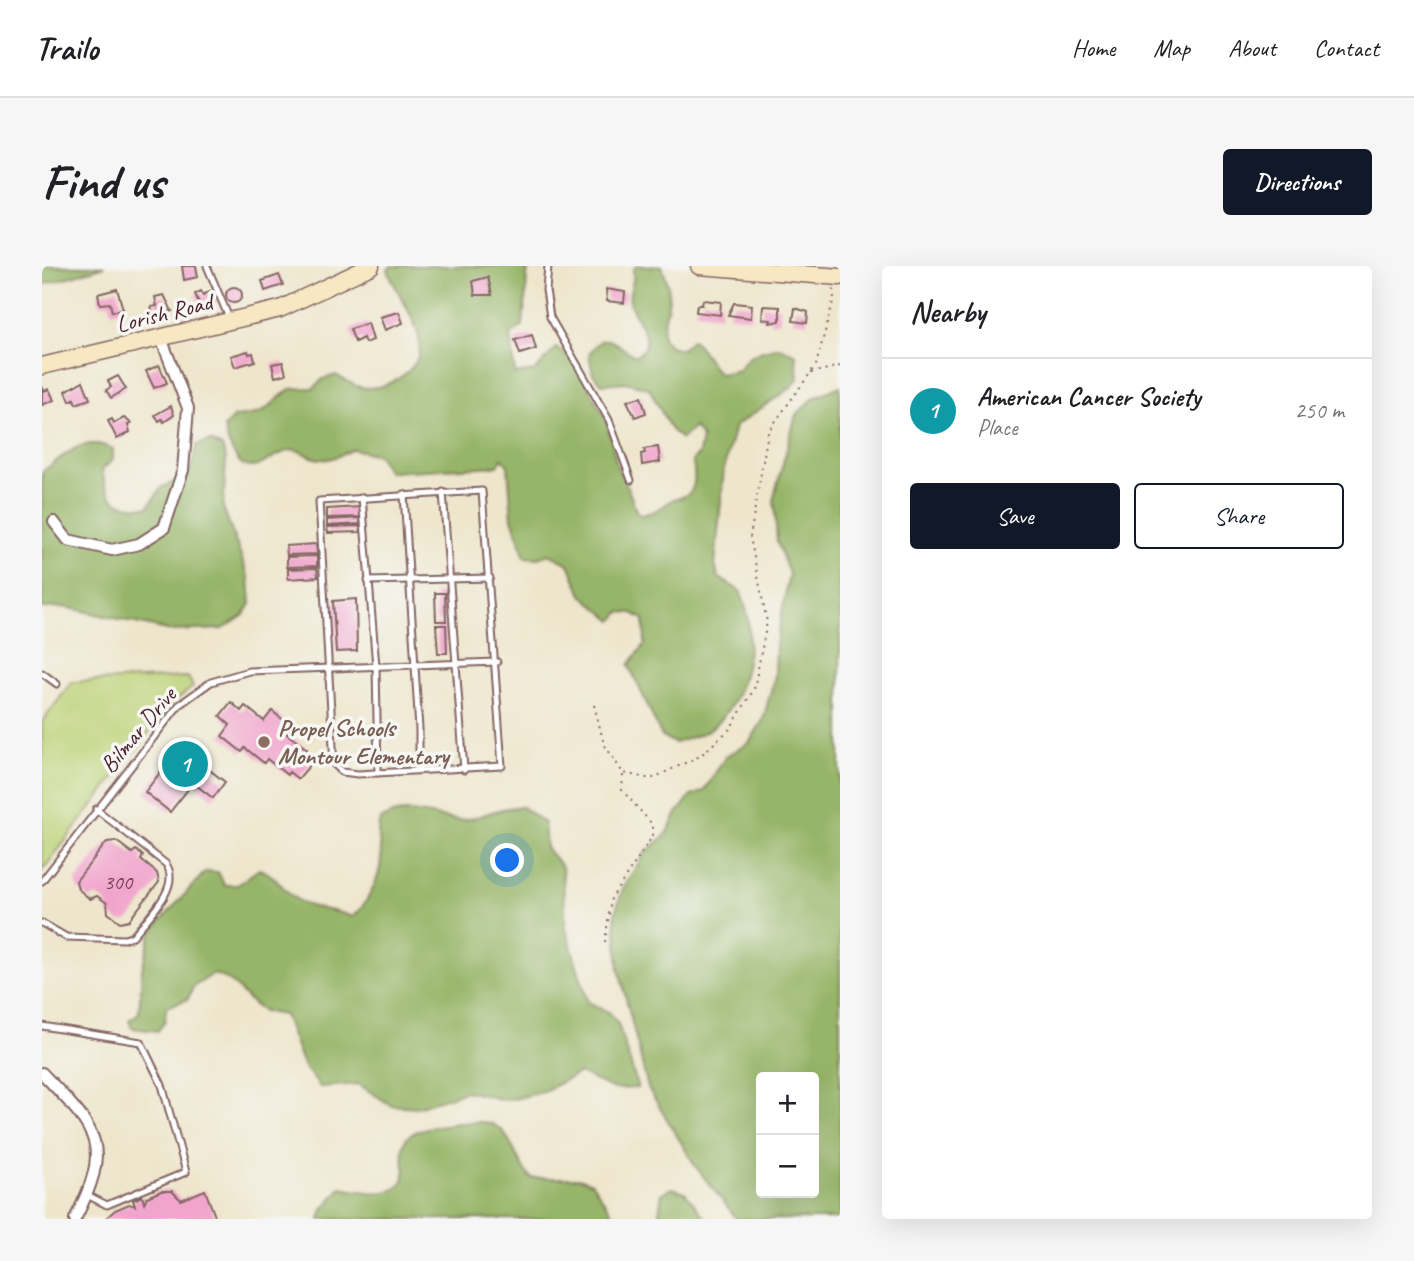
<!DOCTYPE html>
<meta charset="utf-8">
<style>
:root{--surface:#fff;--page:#f6f6f6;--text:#202124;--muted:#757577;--line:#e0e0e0;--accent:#111827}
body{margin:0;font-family:Caveat,sans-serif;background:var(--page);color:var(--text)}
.controls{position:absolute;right:21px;bottom:21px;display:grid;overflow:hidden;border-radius:7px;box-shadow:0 7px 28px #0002}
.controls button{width:63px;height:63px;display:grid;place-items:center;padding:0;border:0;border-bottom:2px solid var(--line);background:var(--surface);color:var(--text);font:35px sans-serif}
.you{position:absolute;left:466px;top:595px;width:24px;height:24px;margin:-18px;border:5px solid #fff;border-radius:50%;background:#1a73e8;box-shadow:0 0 0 10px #1a73e833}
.badge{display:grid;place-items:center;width:46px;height:46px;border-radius:50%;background:var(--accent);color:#fff;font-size:23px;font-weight:700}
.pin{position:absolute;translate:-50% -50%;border:4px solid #fff;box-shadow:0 2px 7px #0006}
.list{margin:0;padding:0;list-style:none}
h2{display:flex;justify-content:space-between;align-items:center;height:91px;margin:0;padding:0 28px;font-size:30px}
h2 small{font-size:23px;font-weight:400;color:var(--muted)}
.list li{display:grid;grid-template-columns:46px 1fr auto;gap:21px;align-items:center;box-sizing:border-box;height:105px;padding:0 28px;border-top:2px solid var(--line)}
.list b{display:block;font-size:26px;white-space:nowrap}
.list p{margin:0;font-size:23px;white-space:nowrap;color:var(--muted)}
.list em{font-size:23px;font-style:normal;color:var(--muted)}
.actions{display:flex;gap:14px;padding:21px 28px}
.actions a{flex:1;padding:16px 0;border:2px solid var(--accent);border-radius:7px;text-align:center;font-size:24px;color:var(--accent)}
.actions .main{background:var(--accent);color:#fff}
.map{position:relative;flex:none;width:798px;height:953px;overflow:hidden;border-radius:7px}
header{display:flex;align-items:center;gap:42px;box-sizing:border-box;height:98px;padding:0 35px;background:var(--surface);border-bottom:2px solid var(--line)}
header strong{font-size:33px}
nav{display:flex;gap:38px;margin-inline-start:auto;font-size:24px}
.intro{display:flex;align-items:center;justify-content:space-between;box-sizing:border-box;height:168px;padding:0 42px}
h1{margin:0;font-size:49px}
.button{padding:18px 32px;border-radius:7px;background:var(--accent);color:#fff;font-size:24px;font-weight:700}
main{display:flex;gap:42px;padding:0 42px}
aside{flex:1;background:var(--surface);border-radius:7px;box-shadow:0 7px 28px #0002}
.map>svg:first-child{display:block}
</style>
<header>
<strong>Trailo</strong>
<nav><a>Home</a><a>Map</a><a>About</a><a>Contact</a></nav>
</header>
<div class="intro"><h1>Find us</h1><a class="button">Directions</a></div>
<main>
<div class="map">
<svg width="798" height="953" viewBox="0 0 798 953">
<rect width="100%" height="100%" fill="#f6f6f2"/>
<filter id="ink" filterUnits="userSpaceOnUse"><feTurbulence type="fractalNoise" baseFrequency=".0143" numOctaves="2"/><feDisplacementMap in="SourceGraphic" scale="14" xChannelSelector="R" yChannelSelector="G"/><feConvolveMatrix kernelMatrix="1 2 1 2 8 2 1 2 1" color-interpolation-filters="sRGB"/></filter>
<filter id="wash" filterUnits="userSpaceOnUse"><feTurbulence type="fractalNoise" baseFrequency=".00686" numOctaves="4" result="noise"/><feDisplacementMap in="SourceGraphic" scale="28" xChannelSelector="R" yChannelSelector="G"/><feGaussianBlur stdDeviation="1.57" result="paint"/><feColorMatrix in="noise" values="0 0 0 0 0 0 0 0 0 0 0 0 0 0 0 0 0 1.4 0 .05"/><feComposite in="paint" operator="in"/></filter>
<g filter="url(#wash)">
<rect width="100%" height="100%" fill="#eee6cc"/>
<!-- green -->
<path fill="#bdd378" stroke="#847952" stroke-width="2" d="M146 411 151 421 129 438 0 605V456L30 416Z"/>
<!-- forest -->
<g fill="#96b568" stroke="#706a4a" stroke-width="2" fill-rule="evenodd">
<path d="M0 0H63L0 19Z"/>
<path d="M349 0H486L481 59 469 69 473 108 493 105 514 82 534 96 565 156 576 203 583 214 594 245 599 249C613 246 618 243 630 234 635 231 641 232 646 228 655 222 653 203 650 195L657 188 660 172 652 161 640 173 629 164 607 122 583 116 560 118 551 108 547 89C563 60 573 79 593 90 619 78 590 51 588 36 585 23 594 19 591 4L594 0H619C623 9 627 18 627 28 628 51 605 78 640 83L650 74C662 81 666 99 678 108L697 104C707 86 720 85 738 81L754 89 756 113 747 123 693 160 682 202 673 299 676 311 698 325C717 365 706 435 668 463 658 470 644 473 633 477L620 471 587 399 603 378 602 353 591 347 578 346 571 355 540 329 527 298 507 288 496 292 483 291 470 252 466 200 460 192 456 200 346 206 336 189 311 183C295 191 284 198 266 189 261 187 256 184 251 184 232 184 210 217 194 191 187 181 184 173 182 161L192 151C229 148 221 143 248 123L272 122 281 113 294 109C313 121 326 127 348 117 408 89 361 44 346 4Z"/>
<path d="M798 120V953H695L654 901 606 822 577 703 573 648 581 622 603 587 624 569 635 547 649 530 662 525 684 490 707 477 721 454 733 410 734 379 747 308 735 276 732 231 754 149 773 131ZM719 811H772V927H719Z"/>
<path d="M168 175 180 181 184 193 181 241 207 313 209 338 202 349 181 363 129 365 24 341 0 342V206C24 189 40 168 71 183V193L60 204C65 237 75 240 106 241L120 221 147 210 155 179Z"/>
<path d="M480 541 502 557 504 582 520 601 524 663 546 736 568 747 576 758 596 822 572 823 537 807 502 825 476 832 463 834 424 825 375 841 349 839 316 818 278 821 261 799 242 749C235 748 227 747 220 744 200 734 196 713 171 708L151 721 146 733 124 741 123 755 116 765 90 762 87 754 97 747 100 703 110 665 163 606H176L182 619H195L217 603C237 609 242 629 261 637 276 645 294 643 310 651 324 641 339 611 339 592 340 577 333 569 338 554 366 537 388 552 417 554 435 555 455 540 480 541Z"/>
<path d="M416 857C426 857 442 854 450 858 471 867 473 897 489 912H537L550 917 574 953H278L281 943 299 922C321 926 368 937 362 899 361 891 359 880 364 873 374 860 401 860 416 857Z"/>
<path d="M630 922 643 926 664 953H616L620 927Z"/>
</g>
<g id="blocks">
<!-- building -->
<g fill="#f1a5cc">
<path d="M140 0H154L156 11 142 14Z"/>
<path d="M237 9 241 19 223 25 220 15Z"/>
<path d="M446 11 450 29H433L431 15Z"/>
<circle cx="192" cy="29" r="8"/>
<path d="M75 23 81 43 70 46 68 37 58 38 56 28Z"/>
<path d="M564 23 583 26 582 37 565 35Z"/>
<path d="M159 25 161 29 168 25 173 36 160 44 153 28Z"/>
<path d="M122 29 130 45 118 48 119 53 113 54 109 41 115 40 113 31Z"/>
<path d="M661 34 679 36 678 49 654 46 655 39H660Z"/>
<path d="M692 37 710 39 709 52 686 49Z"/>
<path d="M721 40 738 41V55L728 57 729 54 720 53Z"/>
<path d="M753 42 766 46 765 57 751 55Z"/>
<path d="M357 46 361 57 343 64 338 51Z"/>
<path d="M326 57 331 74 323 77 321 72 313 76 308 63Z"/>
<path d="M490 69 494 83 478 88 473 74Z"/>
<path d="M206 85 207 88 211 87 213 95 193 101 189 90Z"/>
<path d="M241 96 244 108 233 111 230 98Z"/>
<path d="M117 99 125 117 112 122 104 105Z"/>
<path d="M76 110 84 123 69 132 64 124 69 121 66 115Z"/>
<path d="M41 115 48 133 34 138 32 133 28 135 24 125Z"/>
<path d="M0 120 2 125 7 123 12 134 0 139Z"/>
<path d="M599 131 604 147 593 151 585 135Z"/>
<path d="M129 140 132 149 122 156 120 153 117 155 113 149Z"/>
<path d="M82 152 89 157 86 159 88 166 75 173 66 155 70 153 72 157Z"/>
<path d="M616 181 618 196 600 199 599 188 603 187 602 183Z"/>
<path d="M318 241V251L285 252V243Z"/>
<path d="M318 252V258L285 260V254Z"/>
<path d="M318 260 319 266 286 267 285 261Z"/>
<path d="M274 278 275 288 245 289 244 280Z"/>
<path d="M275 290V300L245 301V291Z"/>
<path d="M275 302 276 311 246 313V303Z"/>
<path d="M393 327H403L404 355H394Z"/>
<path d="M314 333 315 385 294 386 291 335Z"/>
<path d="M394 359H404L405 387H396Z"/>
<path d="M189 436 199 445 203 440 222 455 230 445 245 457 242 461 248 465 245 468 265 483 259 491 268 499 256 513 247 506 245 509 225 493 222 497 203 482 200 486 180 470 188 459 178 450Z"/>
<path d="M138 481 183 516 171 532 151 517 128 546 103 526Z"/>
<path d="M74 575 90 587 94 584 101 590 99 594 115 607 117 616 87 654 78 656 66 647 65 637 55 630 48 633 36 623 34 615 65 576Z"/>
<path d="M163 924 174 953H63L73 944 87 938 93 940 91 934 100 930 102 937 105 931 119 925H130L139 934Z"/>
</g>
</g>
</g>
<g filter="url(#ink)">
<use href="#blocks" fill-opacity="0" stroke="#836563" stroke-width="2"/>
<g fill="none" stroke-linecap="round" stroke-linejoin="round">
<defs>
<g id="lane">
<path d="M165 0 187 52"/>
<path d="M506 0 504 24 508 51 567 154 589 214"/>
<path d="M440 225 460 500 316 508 300 506 292 498 277 235Z"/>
<path d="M401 226 422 504"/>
<path d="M362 228 377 463V505"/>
<path d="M320 231 334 400 336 507"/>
<path d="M326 315 448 312"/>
<path d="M0 407 15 418"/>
<path d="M0 615 137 439 169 416 207 405 455 396"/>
<path d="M0 657 24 671 83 673 91 670C105 652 140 621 124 598L54 543"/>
<path d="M0 760 99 776 120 819 144 906 65 939 45 929"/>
</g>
<g id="street">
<path d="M12 256 26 274 70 284 97 278 122 262 141 204 146 142 119 72"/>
<path d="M0 807C54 864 72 877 33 953"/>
</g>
<g id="secondary">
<path d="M657 0 798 11"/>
<path d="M0 100 238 43 329 0"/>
</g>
</defs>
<!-- lane casing -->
<use href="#lane" stroke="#836563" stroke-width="9"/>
<!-- street casing -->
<use href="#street" stroke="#836563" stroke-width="14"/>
<!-- secondary casing -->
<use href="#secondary" stroke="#836563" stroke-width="19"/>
<!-- path -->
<g stroke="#836563" stroke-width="2" stroke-dasharray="2 5" stroke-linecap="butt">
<path d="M769 107 798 100"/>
<path d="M552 439 562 478 581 507 609 513 658 490 688 463 712 423 725 356 708 271 726 166 774 99 792 32 791 22"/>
<path d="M563 676 569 633 610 571V558L580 524 581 509"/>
</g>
<!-- lane -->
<use href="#lane" stroke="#fff" stroke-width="5"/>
<!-- street -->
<use href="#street" stroke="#fff" stroke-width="10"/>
<!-- secondary -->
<use href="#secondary" stroke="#f7e8c3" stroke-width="16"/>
</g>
</g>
<!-- markers -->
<circle fill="#8d6e63" stroke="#f6f6f2" stroke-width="2.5" cx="222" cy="476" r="7"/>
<g text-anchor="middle" stroke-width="7" stroke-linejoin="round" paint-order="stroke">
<!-- number labels -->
<g font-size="21" fill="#744053">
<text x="76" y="623">300</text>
</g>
<!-- street labels -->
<g font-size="24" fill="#4a1f2b" stroke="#f6f6f2">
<text transform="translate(122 47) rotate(-14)" y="8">Lorish Road</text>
<text transform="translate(96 464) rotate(-50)" y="8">Bilmar Drive</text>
</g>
<!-- education labels -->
<g font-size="24" font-weight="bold" fill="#785e54" stroke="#f6f6f2" text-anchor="start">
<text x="236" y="470">Propel Schools<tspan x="236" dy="28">Montour Elementary</tspan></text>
</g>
</g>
</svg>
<div class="controls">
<button>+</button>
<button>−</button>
</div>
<div class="you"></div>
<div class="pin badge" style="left:143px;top:498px;background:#0f9aa8">1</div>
</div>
<aside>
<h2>Nearby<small></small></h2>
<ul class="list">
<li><span class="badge" style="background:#0f9aa8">1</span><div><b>American Cancer Society</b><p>Place</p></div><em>250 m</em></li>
</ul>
<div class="actions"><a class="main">Save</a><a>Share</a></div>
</aside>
</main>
